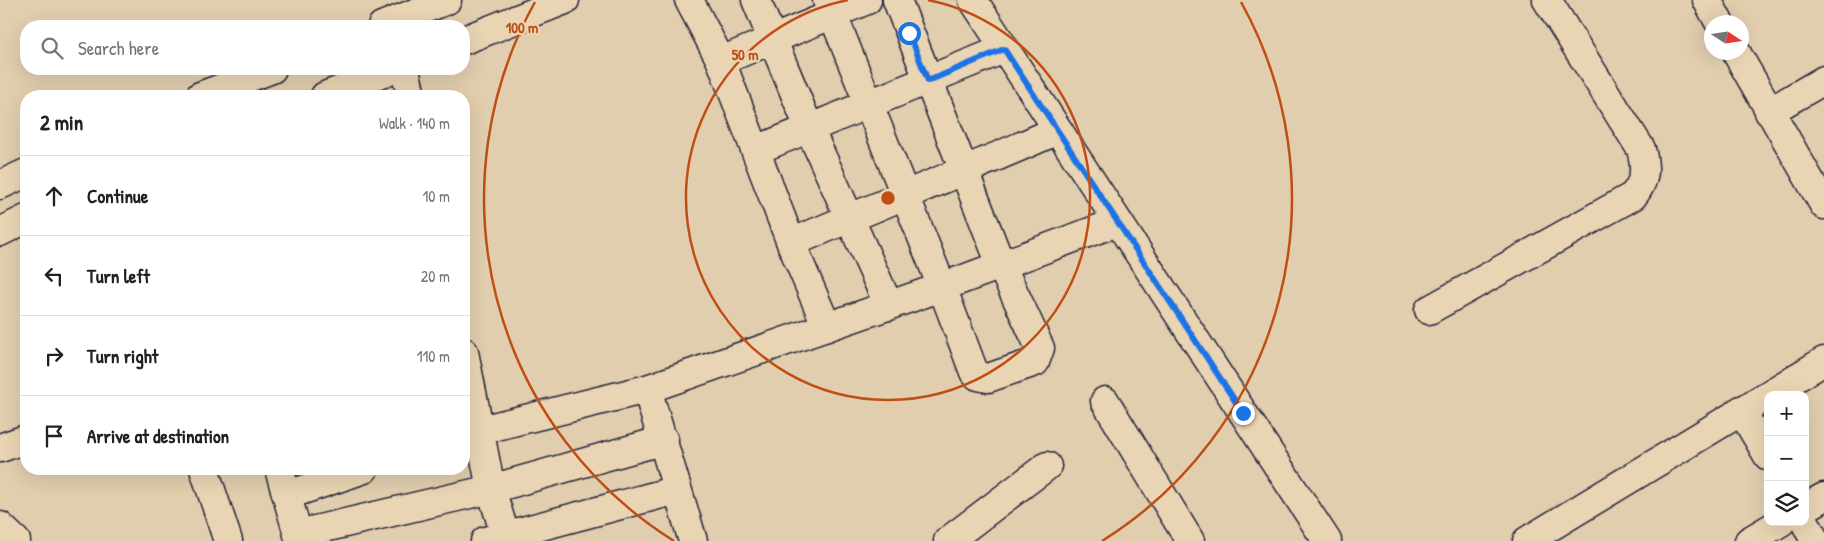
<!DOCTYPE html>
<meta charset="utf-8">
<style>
:root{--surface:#fff;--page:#f6f6f6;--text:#202124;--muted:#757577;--line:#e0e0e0}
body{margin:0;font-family:"Patrick Hand",sans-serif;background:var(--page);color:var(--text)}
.controls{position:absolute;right:15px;bottom:15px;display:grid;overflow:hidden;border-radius:10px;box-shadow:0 5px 20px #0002}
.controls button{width:45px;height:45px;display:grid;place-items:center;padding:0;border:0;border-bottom:1px solid var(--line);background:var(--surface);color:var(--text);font:25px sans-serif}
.compass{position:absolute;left:1704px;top:15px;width:45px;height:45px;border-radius:50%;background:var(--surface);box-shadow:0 5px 20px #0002;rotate:102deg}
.stop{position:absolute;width:15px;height:15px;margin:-11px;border:4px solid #1a73e8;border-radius:50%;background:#fff}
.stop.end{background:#1a73e8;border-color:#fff;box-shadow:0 1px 5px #0008}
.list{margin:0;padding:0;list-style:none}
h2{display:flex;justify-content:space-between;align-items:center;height:65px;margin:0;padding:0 20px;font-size:21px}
h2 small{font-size:16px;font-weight:400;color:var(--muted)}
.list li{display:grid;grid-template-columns:32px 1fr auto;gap:15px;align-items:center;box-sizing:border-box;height:80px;padding:0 20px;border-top:1px solid var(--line)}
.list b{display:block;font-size:19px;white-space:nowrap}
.list em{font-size:16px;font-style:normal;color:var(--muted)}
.icon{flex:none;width:28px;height:28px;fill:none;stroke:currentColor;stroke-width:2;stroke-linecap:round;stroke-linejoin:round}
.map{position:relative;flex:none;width:1824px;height:541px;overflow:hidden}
.search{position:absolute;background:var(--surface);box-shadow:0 5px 20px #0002;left:20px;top:20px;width:450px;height:55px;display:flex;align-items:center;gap:12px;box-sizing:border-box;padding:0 18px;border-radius:20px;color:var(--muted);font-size:19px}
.panel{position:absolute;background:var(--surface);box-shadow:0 5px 20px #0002;left:20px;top:90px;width:450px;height:385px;border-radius:20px}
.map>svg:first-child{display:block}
</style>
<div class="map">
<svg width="1824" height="541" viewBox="0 0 1824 541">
<rect width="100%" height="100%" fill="#e1ceae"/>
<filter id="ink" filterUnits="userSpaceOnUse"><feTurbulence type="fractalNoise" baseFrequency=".02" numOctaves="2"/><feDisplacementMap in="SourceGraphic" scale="10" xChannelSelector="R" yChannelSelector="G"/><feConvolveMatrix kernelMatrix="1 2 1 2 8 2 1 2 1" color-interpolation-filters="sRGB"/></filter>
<g filter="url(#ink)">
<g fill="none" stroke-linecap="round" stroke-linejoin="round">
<defs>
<g id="minor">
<path d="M689 0 721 61 791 243 827 327"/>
<path d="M756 0 810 130 889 306"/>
<path d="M827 0 942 287 974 372 978 376 988 378 1035 362 1040 348 1001 265 897 0"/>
<path d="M973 0 1327 541"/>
<path d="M1707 0 1719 22"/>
<path d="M1736 52 1824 205"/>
<path d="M721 61 867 0"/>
<path d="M405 69 411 96"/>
<path d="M1769 112 1824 80"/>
<path d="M756 150 1004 49"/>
<path d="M791 243C880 205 970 169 1058 130"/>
<path d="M1429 310 1633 196C1646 180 1646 168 1641 149L1547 0"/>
<path d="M464 352 491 489 507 541"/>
<path d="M647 389 693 541"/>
<path d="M1105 401 1190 541"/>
<path d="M1741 410 1768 456"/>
<path d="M464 434 647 389 942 287 1117 222"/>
<path d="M0 448 26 439"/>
<path d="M204 469 228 541"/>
<path d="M279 469 300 541"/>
<path d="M288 495 364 469"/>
<path d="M1805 508 1824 497"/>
<path d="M1805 522 1815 541"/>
<path d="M0 526 16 541"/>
<path d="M298 534 491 489 664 440"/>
<path d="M485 541 677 490"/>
<path d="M948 541 1047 466"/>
<path d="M1527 541 1824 361"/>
<path d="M1749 541 1781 522"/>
</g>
<g id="major">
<path d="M382 26 447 0"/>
<path d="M464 40 565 0"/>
<path d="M200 96 272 69"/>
<path d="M325 96 393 69"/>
<path d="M0 185 26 173"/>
<path d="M0 232 26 219"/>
</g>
</defs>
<!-- minor casing -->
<use href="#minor" stroke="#22223b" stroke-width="31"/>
<!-- major casing -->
<use href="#major" stroke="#22223b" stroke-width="31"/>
<!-- minor -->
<use href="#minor" stroke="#e9d5b3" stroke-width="28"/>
<!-- major -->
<use href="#major" stroke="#e9d5b3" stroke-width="28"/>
</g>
</g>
<g fill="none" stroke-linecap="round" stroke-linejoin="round" filter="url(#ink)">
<!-- route -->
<path stroke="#1a73e8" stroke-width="6" d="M909 33 928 81 1004 49 1243 413"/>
</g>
<!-- distance rings -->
<g fill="none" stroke="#c04e15" stroke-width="2.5">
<path d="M928 0A202 202 0 1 1 848 0"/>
<path d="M674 541A404 404 0 0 1 535 2M1241 2A404 404 0 0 1 1102 541"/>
</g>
<circle cx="888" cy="198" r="8" fill="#c04e15" stroke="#e9d5b3" stroke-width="2.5"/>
<g font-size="15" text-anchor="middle" font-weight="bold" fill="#c04e15" stroke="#e9d5b3" stroke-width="4.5" stroke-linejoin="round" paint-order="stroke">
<text x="522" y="33">100 m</text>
<text x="745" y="60">50 m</text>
</g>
</svg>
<div class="controls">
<button>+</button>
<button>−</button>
<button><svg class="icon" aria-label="layers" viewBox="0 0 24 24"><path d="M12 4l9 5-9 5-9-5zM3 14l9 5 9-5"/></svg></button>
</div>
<svg class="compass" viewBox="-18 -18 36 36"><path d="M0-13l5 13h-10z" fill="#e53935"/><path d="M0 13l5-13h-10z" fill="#757577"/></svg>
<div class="stop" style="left:909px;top:33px"></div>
<div class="stop end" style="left:1243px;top:413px"></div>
<div class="search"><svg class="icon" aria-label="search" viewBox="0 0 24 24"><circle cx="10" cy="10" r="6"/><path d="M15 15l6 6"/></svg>Search here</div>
<section class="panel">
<h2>2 min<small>Walk · 140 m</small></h2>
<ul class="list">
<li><svg class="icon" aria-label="ahead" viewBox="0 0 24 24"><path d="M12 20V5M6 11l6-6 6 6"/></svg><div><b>Continue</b></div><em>10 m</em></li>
<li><svg class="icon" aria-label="left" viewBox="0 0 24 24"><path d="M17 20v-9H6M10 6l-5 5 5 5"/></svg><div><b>Turn left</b></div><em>20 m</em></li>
<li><svg class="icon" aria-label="right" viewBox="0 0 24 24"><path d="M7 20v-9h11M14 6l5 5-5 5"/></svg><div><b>Turn right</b></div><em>110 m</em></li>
<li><svg class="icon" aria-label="arrive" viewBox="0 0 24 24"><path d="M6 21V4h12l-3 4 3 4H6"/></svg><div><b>Arrive at destination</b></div></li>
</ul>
</section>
</div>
